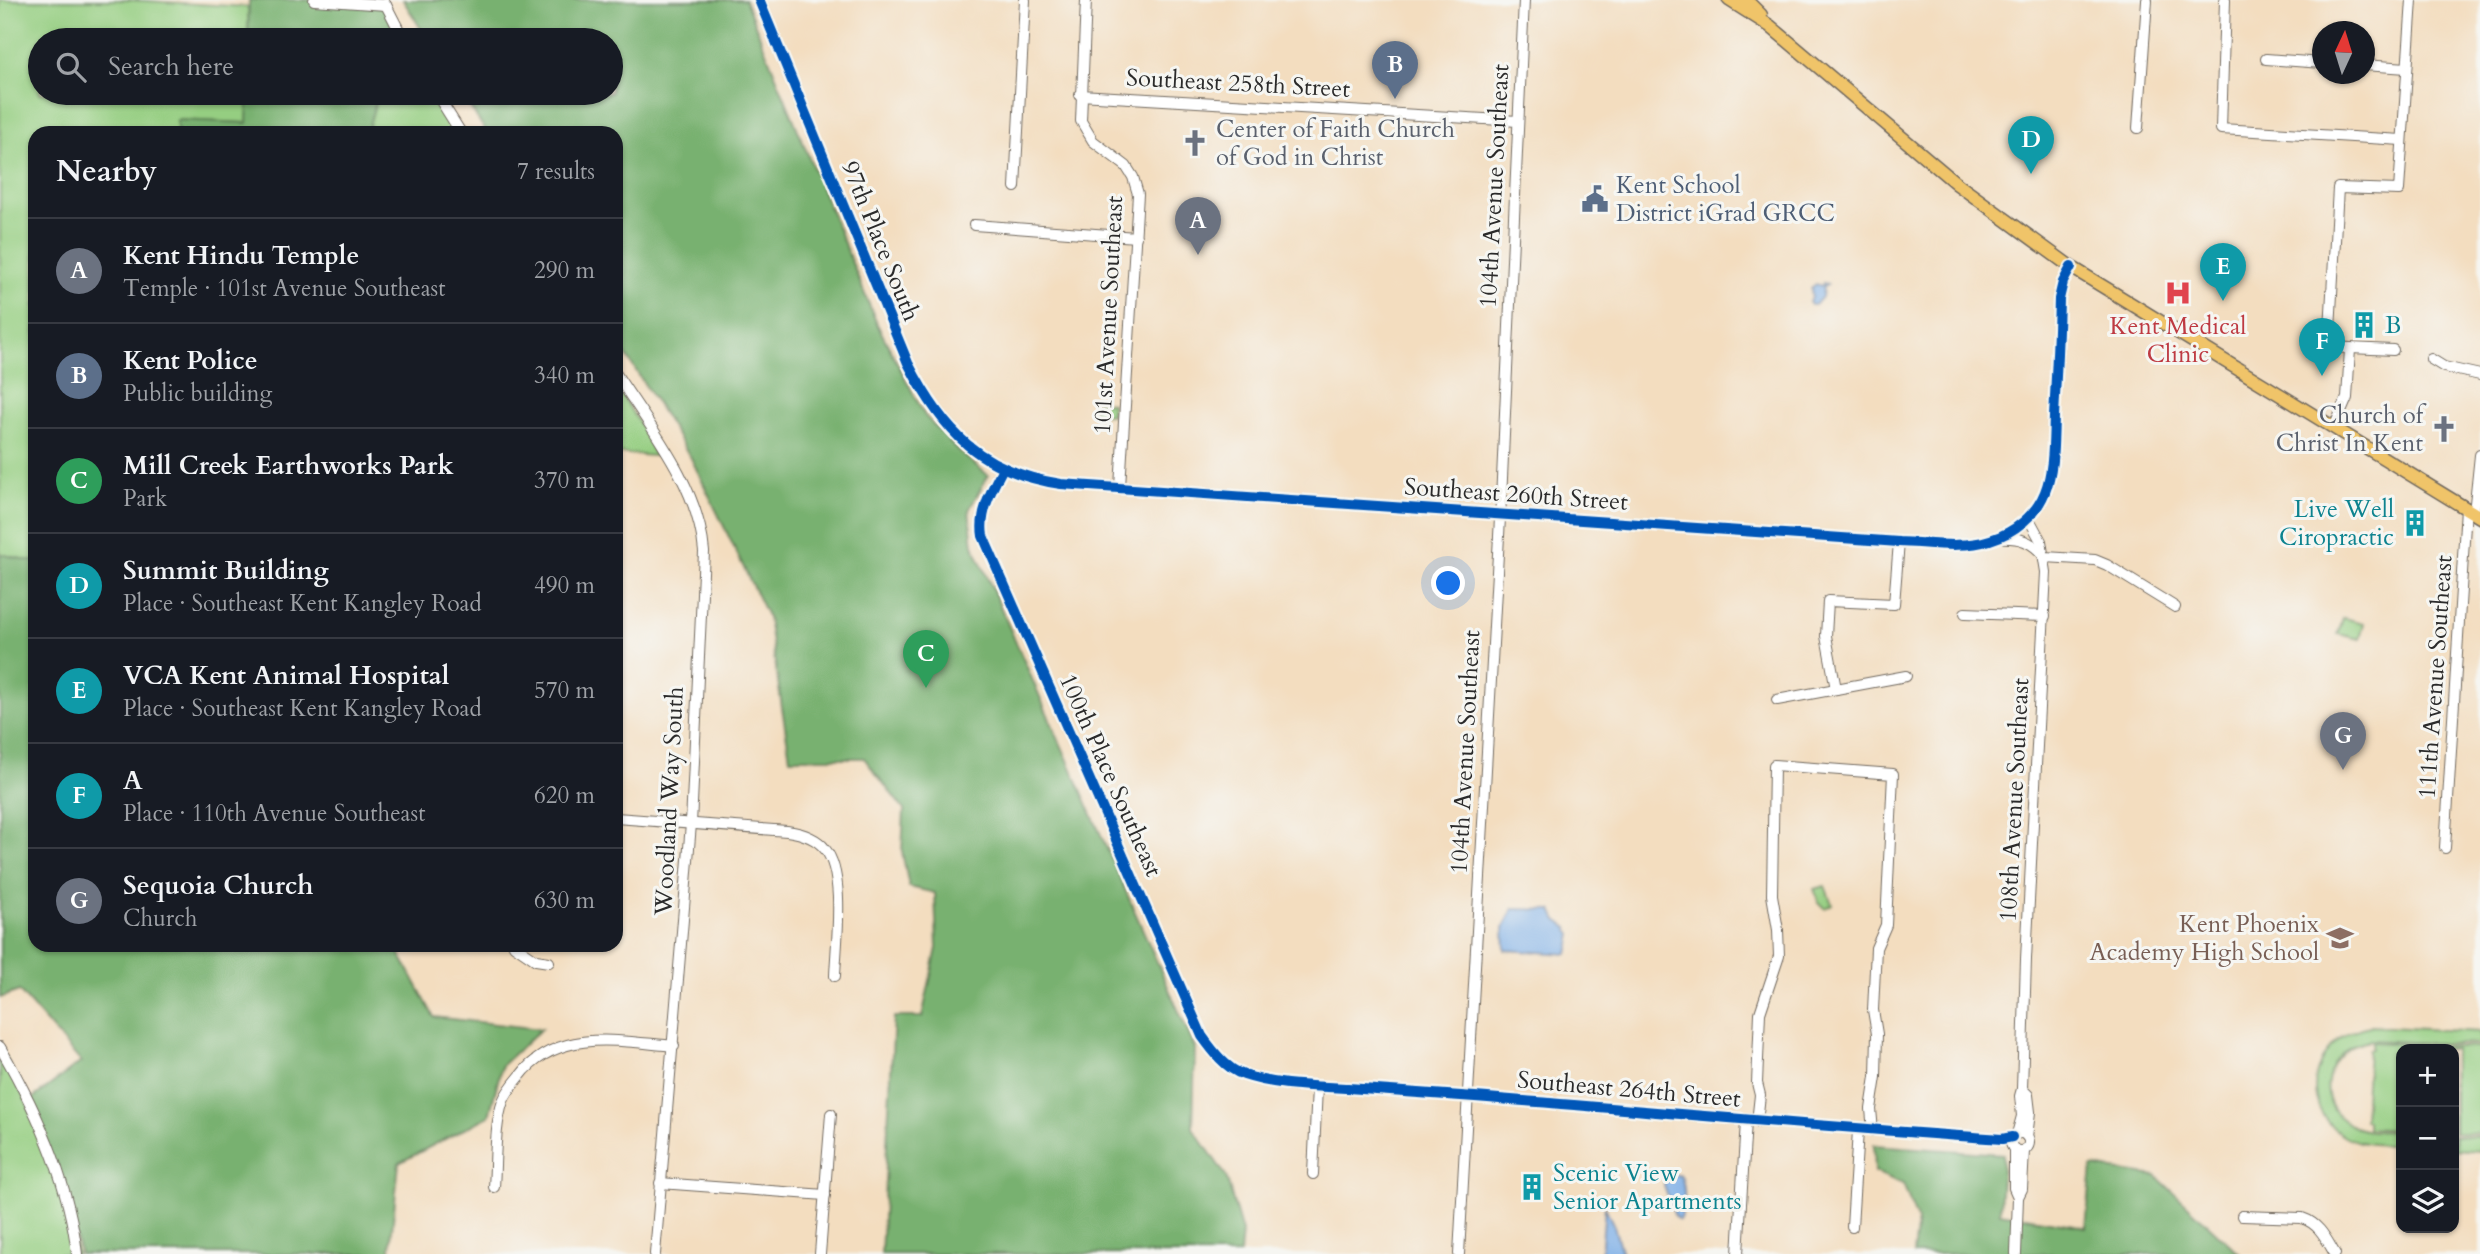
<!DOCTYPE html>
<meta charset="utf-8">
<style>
:root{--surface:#171b24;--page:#242831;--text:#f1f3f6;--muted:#9ea1a6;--line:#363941;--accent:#1a73e8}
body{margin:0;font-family:Cardo,serif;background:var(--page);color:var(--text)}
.controls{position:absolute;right:21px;bottom:21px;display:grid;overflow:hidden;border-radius:14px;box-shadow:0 2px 5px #0004}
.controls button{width:63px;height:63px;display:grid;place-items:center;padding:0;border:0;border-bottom:2px solid var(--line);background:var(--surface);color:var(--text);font:35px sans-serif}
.compass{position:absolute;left:2312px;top:21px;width:63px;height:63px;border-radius:50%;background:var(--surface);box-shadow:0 2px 5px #0004;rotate:4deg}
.you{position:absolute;left:1449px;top:584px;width:24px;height:24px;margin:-18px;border:5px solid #fff;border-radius:50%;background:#1a73e8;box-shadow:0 0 0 10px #1a73e833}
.badge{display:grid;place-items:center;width:46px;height:46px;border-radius:50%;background:var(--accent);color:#fff;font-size:23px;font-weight:700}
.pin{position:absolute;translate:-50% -58px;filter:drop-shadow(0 2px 4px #0008)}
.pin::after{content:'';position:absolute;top:37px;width:24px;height:21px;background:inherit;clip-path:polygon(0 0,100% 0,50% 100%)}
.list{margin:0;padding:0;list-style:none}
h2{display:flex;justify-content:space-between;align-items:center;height:91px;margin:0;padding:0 28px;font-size:30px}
h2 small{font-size:23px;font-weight:400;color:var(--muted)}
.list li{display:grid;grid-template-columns:46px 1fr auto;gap:21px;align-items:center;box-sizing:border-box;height:105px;padding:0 28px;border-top:2px solid var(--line)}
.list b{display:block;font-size:26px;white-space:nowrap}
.list p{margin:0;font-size:23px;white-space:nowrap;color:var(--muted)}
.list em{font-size:23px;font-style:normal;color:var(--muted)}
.icon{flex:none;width:38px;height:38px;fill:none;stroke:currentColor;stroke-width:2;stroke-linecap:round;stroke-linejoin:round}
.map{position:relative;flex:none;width:2480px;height:1254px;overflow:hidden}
.search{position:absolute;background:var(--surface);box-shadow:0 2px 5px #0004;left:28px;top:28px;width:595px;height:77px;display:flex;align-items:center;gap:18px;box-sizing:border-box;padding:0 24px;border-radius:38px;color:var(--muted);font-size:26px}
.panel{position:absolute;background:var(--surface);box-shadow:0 2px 5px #0004;left:28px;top:126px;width:595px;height:826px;border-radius:21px}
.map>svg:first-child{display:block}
</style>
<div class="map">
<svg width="2480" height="1254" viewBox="0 0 2480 1254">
<rect width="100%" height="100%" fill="#f6f6f2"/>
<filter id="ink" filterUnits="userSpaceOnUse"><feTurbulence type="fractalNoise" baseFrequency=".0143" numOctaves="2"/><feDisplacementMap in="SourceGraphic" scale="14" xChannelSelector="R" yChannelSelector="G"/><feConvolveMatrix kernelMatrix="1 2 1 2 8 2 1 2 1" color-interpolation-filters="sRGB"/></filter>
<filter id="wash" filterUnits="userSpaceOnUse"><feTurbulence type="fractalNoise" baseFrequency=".00686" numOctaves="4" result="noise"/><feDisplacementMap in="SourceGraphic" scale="28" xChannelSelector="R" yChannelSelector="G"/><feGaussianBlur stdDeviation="1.57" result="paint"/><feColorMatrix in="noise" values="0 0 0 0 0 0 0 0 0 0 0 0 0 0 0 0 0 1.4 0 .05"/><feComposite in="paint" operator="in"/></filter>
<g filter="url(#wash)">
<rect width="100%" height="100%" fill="#f3ddbf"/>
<!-- green -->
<g fill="#95ce81" stroke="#607c56" stroke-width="2">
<path d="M0 0H130L248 7V40H40V93H248V123L177 120V133H35V562L0 554Z"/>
<path d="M377 93H430L456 133H365Z"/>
<path d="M616 386 644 431 655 456 616 453Z"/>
<path d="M1095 402 1112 403 1111 415 1094 413Z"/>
<path d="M2343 618 2364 623 2360 639 2338 634Z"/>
<path d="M1825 886 1832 904 1825 908 1819 902 1814 889Z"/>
<path d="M2370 1026 2480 1032V1045L2369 1040C2326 1048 2310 1104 2352 1126 2366 1133 2385 1131 2401 1132V1146C2382 1144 2360 1146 2343 1135 2293 1104 2315 1035 2370 1026Z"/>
<path d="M2372 1042 2480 1048V1134L2454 1133V1049H2401V1130L2367 1128V1120H2364L2368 1049H2371Z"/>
<path d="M0 1047 50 1152 77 1254H0Z"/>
<path d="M2454 1136 2480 1137V1151L2454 1149Z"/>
</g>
<!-- forest -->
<g fill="#78b16f" stroke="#526e4d" stroke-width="2">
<path d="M249 0H314L386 5 394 35 393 40H248Z"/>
<path d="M403 0H745L877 324 925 416 958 451 988 475 969 510 973 545 1195 1048 1193 1128 1226 1176 1242 1232 1240 1254H881L894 1017H922L937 948 935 893 909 887 902 852 904 810 864 758H790L768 618 691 458 616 339V133H487L461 93H611V40H428Z"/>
<path d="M248 93H378L367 133H177V120L247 123Z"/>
<path d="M0 554 35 562V945H395L434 1017 541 1029 502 1065 489 1116 399 1163 390 1249 392 1254H80L71 1217 29 1101 81 1062 19 991 0 998Z"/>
<path d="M1874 1145 2003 1154 2000 1213 2086 1227 2092 1167 2156 1176 2240 1254H1913L1917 1220 1903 1184 1875 1172Z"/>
</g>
<!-- water -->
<g fill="#79ace6" stroke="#526c88" stroke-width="2">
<path d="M1823 283 1827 285 1823 287 1822 297 1815 305H1811L1809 302 1812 297 1811 288 1816 284 1822 286Z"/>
<path d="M1513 909 1552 910 1557 920 1568 928 1572 935 1568 954 1505 950 1504 928Z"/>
<path d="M1671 1174 1681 1176C1686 1188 1685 1210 1679 1220L1675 1217 1664 1186 1665 1178Z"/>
<path d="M1605 1207 1614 1226 1622 1254H1601Z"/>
</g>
</g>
<g filter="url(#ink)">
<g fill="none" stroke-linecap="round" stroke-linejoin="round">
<defs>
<g id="minor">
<path d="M314 0 386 5"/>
<path d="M759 0 908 363C943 432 981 472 1061 484L1899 542C1929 543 1962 549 1990 540 2014 533 2036 515 2045 492 2054 469 2053 442 2054 417 2056 378 2058 339 2059 299L2063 282 2071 267"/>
<path d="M1086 0 1081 121 1093 141 1126 166 1133 177 1138 194 1120 487"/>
<path d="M2225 0 2221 129 2402 140"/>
<path d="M386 5 404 40"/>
<path d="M2266 59 2322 63"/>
<path d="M2364 65 2407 68"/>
<path d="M436 93 461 133"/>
<path d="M1080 95 1518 121"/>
<path d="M2138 128 2147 0"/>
<path d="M1015 187 1025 0"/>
<path d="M974 225 1136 237"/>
<path d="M2393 350 2329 347 2338 188 2399 190 2412 0"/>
<path d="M2431 359 2444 367 2480 375"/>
<path d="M616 374C651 428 699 487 704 552L691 824 655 1254"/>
<path d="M2334 428 2347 398 2350 349"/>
<path d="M1003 468C992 489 979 512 983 536L1202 1036C1212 1050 1226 1069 1244 1075 1277 1086 1313 1086 1348 1088 1390 1091 1433 1094 1475 1097 1651 1111 1826 1127 2002 1139L2012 1137"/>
<path d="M2474 513 2480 455"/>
<path d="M1999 538C2020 537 2032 541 2045 557L2095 560 2107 565 2175 607"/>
<path d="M1965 613 2045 616"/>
<path d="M1836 689 1826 636 1828 601 1894 604 1899 542"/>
<path d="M1777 700 1906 676"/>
<path d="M616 818 787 831C801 833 816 837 825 849 846 874 836 944 835 976"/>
<path d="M2445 848 2466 508"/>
<path d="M514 945 536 960 549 962"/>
<path d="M0 1047C36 1109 69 1182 77 1254"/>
<path d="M2022 1089 2028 1095 2030 1112 2027 1137"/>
<path d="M1757 1122 1760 1095 1757 1083 1760 1013 1779 956 1778 930 1772 895 1774 765 1893 774 1886 925 1876 948 1873 1010 1877 1034 1876 1077 1871 1109 1873 1131"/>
<circle cx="2020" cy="1142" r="9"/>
<path d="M2017 1134 2022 1116 2020 1096 2022 1089 2026 959 2046 572 2041 541 2028 517"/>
<path d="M2014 1150V1188L2018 1197"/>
<path d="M1313 1174 1317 1087"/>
<path d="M660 1183 825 1195"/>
<path d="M494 1187C496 1160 494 1127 503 1101 508 1089 517 1080 525 1070 564 1028 623 1042 674 1046"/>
<path d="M2242 1216 2302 1218C2320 1224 2326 1239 2335 1254"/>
<path d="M1852 1227 1858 1130"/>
<path d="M820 1254 831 1114"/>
<path d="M1459 1254 1501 500 1524 0"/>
<path d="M1738 1254 1746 1121"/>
<path d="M2016 1254 2018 1197 2022 1189 2024 1150"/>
</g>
<g id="major">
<path d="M1729 0 1770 26 1957 184 2071 267 2480 517"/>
<path d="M1746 0 1761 15"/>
</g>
</defs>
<!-- minor casing -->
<use href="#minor" stroke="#71695f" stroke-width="12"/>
<!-- major casing -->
<use href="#major" stroke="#71695f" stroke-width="15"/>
<!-- minor -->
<use href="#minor" stroke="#fff" stroke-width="10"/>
<!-- major -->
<use href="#major" stroke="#f0c469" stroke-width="12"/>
<defs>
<g id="cycleway">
<path d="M759 0 908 363C943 432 981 472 1061 484L1899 542C1929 543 1962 549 1990 540 2014 533 2036 515 2045 492 2054 469 2053 442 2054 417 2056 378 2058 339 2059 299L2063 282 2071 267"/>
<path d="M1003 468C992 489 979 512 983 536L1202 1036C1212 1050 1226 1069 1244 1075 1277 1086 1313 1086 1348 1088 1390 1091 1433 1094 1475 1097 1651 1111 1826 1127 2002 1139L2012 1137"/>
</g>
</defs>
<!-- cycleway casing -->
<use href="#cycleway" stroke="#f6f6f2" stroke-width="15"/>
<!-- cycleway -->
<use href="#cycleway" stroke="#0057b8" stroke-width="10"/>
</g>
</g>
<!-- icons -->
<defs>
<symbol id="church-bare" viewBox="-9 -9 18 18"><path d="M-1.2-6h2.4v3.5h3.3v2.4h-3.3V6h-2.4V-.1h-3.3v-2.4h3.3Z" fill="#6b7280" stroke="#f6f6f2" stroke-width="2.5" paint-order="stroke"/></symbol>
<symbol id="civic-bare" viewBox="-9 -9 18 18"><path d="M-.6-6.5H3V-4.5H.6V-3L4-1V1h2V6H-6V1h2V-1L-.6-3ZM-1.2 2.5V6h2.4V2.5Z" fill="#5c6f8a" stroke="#f6f6f2" stroke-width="2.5" paint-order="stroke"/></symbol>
<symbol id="hospital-bare" viewBox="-9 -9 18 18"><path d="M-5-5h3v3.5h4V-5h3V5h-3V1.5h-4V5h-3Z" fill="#e0444e" stroke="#f6f6f2" stroke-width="2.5" paint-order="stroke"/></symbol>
<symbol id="building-bare" viewBox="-9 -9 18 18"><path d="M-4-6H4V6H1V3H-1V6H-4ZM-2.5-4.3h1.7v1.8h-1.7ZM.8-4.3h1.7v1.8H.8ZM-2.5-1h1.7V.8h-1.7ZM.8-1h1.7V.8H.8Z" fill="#0f9aa8" stroke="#f6f6f2" stroke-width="2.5" paint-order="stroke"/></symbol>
<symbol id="school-bare" viewBox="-9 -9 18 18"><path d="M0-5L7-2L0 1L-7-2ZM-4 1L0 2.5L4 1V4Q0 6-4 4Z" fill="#8d6e63" stroke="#f6f6f2" stroke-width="2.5" paint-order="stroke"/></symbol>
</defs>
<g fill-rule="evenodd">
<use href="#church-bare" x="1176" y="124" width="38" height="38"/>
<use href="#civic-bare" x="1576" y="180" width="38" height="38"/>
<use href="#hospital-bare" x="2159" y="274" width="38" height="38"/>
<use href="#building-bare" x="2345" y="306" width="38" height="38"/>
<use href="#church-bare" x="2425" y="410" width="38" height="38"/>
<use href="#building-bare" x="2396" y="504" width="38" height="38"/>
<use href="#school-bare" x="2321" y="919" width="38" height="38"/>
<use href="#building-bare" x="1513" y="1168" width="38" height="38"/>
</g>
<g text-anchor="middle" stroke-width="6" stroke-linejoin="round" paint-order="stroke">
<!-- street labels -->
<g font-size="24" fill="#2b2b2b" stroke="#f6f6f2">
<text transform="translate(1238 83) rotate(3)" y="8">Southeast 258th Street</text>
<text transform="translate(1494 186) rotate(-87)" y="8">104th Avenue Southeast</text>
<text transform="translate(881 241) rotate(68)" y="8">97th Place South</text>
<text transform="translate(1108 315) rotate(-87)" y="8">101st Avenue Southeast</text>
<text transform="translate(1516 494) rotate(4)" y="8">Southeast 260th Street</text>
<text transform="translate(2435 677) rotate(-86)" y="8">111th Avenue Southeast</text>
<text transform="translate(1465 752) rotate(-87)" y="8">104th Avenue Southeast</text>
<text transform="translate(1111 775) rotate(66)" y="8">100th Place Southeast</text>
<text transform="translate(2014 800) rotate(-87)" y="8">108th Avenue Southeast</text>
<text transform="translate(669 801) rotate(-87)" y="8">Woodland Way South</text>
<text transform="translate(1629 1089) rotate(5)" y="8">Southeast 264th Street</text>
</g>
<!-- worship labels -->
<g font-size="24" fill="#5b616d" stroke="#f6f6f2" text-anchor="start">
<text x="1216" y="137">Center of Faith Church<tspan x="1216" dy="28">of God in Christ</tspan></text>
<text x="2423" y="423" text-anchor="end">Church of<tspan x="2423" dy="28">Christ In Kent</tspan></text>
</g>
<!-- service labels -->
<g font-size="24" fill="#4e5e75" stroke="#f6f6f2" text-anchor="start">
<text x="1616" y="193">Kent School<tspan x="1616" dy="28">District iGrad GRCC</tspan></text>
</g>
<!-- culture labels -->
<g font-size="24" fill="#0d838f" stroke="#f6f6f2" text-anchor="start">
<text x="2385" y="333">B</text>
<text x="2394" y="517" text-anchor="end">Live Well<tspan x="2394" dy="28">Ciropractic</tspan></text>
<text x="1553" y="1181">Scenic View<tspan x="1553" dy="28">Senior Apartments</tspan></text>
</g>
<!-- health labels -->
<g font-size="24" fill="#be3a42" stroke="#f6f6f2">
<text x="2178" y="334">Kent Medical<tspan x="2178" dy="28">Clinic</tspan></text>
</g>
<!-- education labels -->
<g font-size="24" fill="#785e54" stroke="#f6f6f2" text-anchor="end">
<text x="2319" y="932">Kent Phoenix<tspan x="2319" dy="28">Academy High School</tspan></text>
</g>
</g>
</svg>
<div class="controls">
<button>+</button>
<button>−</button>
<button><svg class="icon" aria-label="layers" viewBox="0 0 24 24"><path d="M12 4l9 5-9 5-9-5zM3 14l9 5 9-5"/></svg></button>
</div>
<svg class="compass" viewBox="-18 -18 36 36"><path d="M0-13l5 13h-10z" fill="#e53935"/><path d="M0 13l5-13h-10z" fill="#9ea1a6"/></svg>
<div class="you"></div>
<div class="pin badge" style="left:1198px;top:255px;background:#6b7280">A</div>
<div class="pin badge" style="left:1395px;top:99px;background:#5c6f8a">B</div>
<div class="pin badge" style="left:926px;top:688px;background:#2e9e5b">C</div>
<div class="pin badge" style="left:2031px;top:174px;background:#0f9aa8">D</div>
<div class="pin badge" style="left:2223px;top:301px;background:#0f9aa8">E</div>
<div class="pin badge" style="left:2322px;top:376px;background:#0f9aa8">F</div>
<div class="pin badge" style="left:2343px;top:770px;background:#6b7280">G</div>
<div class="search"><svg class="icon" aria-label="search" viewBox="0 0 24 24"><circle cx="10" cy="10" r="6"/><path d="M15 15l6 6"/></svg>Search here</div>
<section class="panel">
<h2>Nearby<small>7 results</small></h2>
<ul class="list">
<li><span class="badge" style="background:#6b7280">A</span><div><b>Kent Hindu Temple</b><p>Temple · 101st Avenue Southeast</p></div><em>290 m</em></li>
<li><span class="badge" style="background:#5c6f8a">B</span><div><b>Kent Police</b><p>Public building</p></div><em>340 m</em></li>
<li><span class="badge" style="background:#2e9e5b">C</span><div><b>Mill Creek Earthworks Park</b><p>Park</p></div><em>370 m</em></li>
<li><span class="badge" style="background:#0f9aa8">D</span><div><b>Summit Building</b><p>Place · Southeast Kent Kangley Road</p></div><em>490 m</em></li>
<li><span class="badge" style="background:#0f9aa8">E</span><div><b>VCA Kent Animal Hospital</b><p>Place · Southeast Kent Kangley Road</p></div><em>570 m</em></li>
<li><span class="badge" style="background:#0f9aa8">F</span><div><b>A</b><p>Place · 110th Avenue Southeast</p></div><em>620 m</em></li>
<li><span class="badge" style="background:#6b7280">G</span><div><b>Sequoia Church</b><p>Church</p></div><em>630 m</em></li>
</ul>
</section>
</div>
